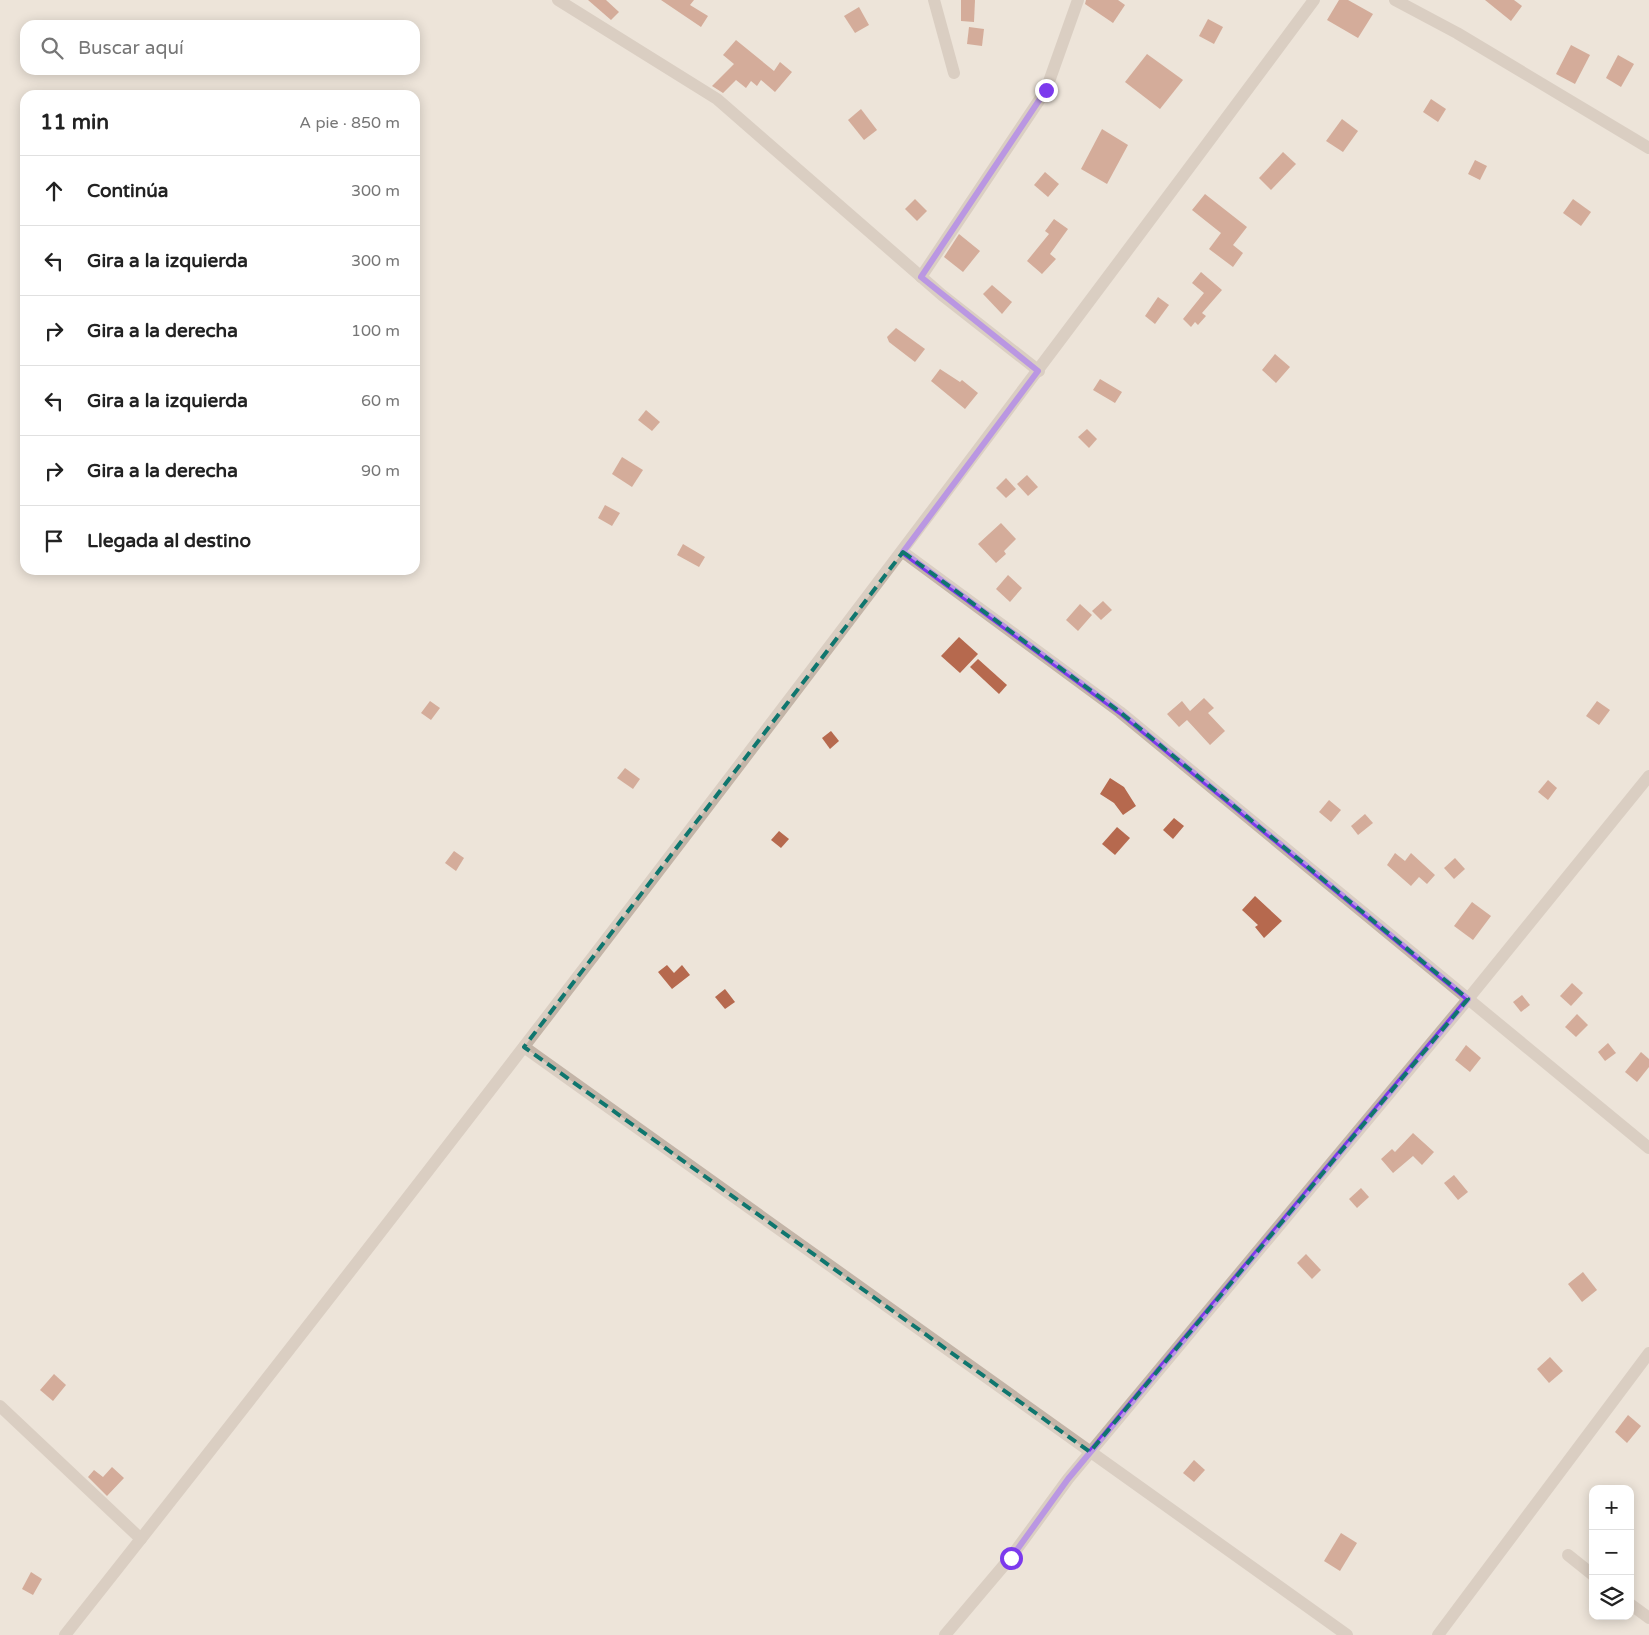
<!DOCTYPE html>
<html lang="es">
<meta charset="utf-8">
<style>
:root{--surface:#fff;--page:#f2f2f2;--text:#222;--muted:#767676;--line:#e0e0e0}
body{margin:0;font-family:"Varela Round",sans-serif;background:var(--page);color:var(--text)}
.controls{position:absolute;right:15px;bottom:15px;display:grid;overflow:hidden;border-radius:10px;box-shadow:0 2px 12px #0003}
.controls button{width:45px;height:45px;display:grid;place-items:center;padding:0;border:0;border-bottom:1px solid var(--line);background:var(--surface);color:var(--text);font:25px sans-serif}
.stop{position:absolute;width:15px;height:15px;margin:-11px;border:4px solid #7c3aed;border-radius:50%;background:#fff}
.stop.end{background:#7c3aed;border-color:#fff;box-shadow:0 1px 5px #0008}
.list{margin:0;padding:0;list-style:none}
h2{display:flex;justify-content:space-between;align-items:center;height:65px;margin:0;padding:0 20px;font-size:21px}
h2 small{font-size:16px;font-weight:400;color:var(--muted)}
.list li{display:grid;grid-template-columns:32px 1fr auto;gap:15px;align-items:center;box-sizing:border-box;height:70px;padding:0 20px;border-top:1px solid var(--line)}
.list b{display:block;font-size:19px;white-space:nowrap}
.list em{font-size:16px;font-style:normal;color:var(--muted)}
.icon{flex:none;width:28px;height:28px;fill:none;stroke:currentColor;stroke-width:2;stroke-linecap:round;stroke-linejoin:round}
.map{position:relative;flex:none;width:1649px;height:1635px;overflow:hidden}
.search{position:absolute;background:var(--surface);box-shadow:0 2px 12px #0003;left:20px;top:20px;width:400px;height:55px;display:flex;align-items:center;gap:12px;box-sizing:border-box;padding:0 18px;border-radius:15px;color:var(--muted);font-size:19px}
.panel{position:absolute;background:var(--surface);box-shadow:0 2px 12px #0003;left:20px;top:90px;width:400px;height:485px;border-radius:15px}
.map>svg:first-child{display:block}
</style>
<div class="map">
<svg width="1649" height="1635" viewBox="0 0 1649 1635">
<rect width="100%" height="100%" fill="#ede4d9"/>
<!-- building -->
<g fill="#b6694e">
<path d="M588 0H606L619 12 611 20Z"/>
<path d="M661 0H694L690 5 708 16 701 27Z"/>
<path d="M961 0H975L974 22 961 21Z"/>
<path d="M1086 0H1118L1125 5 1113 23 1085 4Z"/>
<path d="M1339 0H1348L1373 14 1358 38 1327 20Z"/>
<path d="M1485 0H1514L1522 6 1511 21Z"/>
<path d="M859 7 869 25 855 33 844 16Z"/>
<path d="M1208 19 1223 27 1214 44 1199 36Z"/>
<path d="M969 27 984 29 982 46 967 44Z"/>
<path d="M736 40 774 71 780 62 792 72 775 92 761 80 757 86 751 81 746 88 736 80 723 93 712 86 734 64 723 55Z"/>
<path d="M1571 45 1590 55 1575 84 1556 74Z"/>
<path d="M1147 54 1183 80 1160 109 1125 82Z"/>
<path d="M1618 55 1634 64 1621 87 1606 78Z"/>
<path d="M1431 99 1446 109 1438 122 1423 112Z"/>
<path d="M861 109 877 130 864 140 848 120Z"/>
<path d="M1342 119 1358 131 1343 152 1326 141Z"/>
<path d="M1102 129 1128 145 1107 184 1081 169Z"/>
<path d="M1283 152 1296 164 1271 190 1259 178Z"/>
<path d="M1475 160 1487 166 1480 180 1468 174Z"/>
<path d="M1045 172 1059 184 1048 197 1034 185Z"/>
<path d="M1205 194 1247 227 1233 245 1243 253 1233 267 1209 249 1221 233 1192 210Z"/>
<path d="M915 199 927 211 917 221 905 209Z"/>
<path d="M1573 199 1591 212 1581 226 1563 213Z"/>
<path d="M1054 219 1068 229 1050 254 1056 259 1042 274 1027 261 1049 234 1045 231Z"/>
<path d="M959 234 980 251 963 272 944 257Z"/>
<path d="M1201 272 1222 290 1202 313 1206 316 1198 325 1195 322 1191 327 1183 319 1204 293 1192 283Z"/>
<path d="M992 285 1012 302 1002 314 983 294Z"/>
<path d="M1158 297 1169 305 1155 324 1145 316Z"/>
<path d="M896 328 925 349 915 362 889 342 887 337Z"/>
<path d="M1275 354 1290 367 1276 383 1262 370Z"/>
<path d="M940 369 960 382 962 380 978 393 965 409 931 381Z"/>
<path d="M1100 379 1122 392 1115 403 1093 390Z"/>
<path d="M646 410 660 422 652 431 638 420Z"/>
<path d="M1087 429 1097 439 1089 448 1078 437Z"/>
<path d="M622 457 643 470 632 487 612 474Z"/>
<path d="M1027 475 1038 487 1028 496 1017 484Z"/>
<path d="M1006 478 1016 489 1006 498 996 488Z"/>
<path d="M605 505 620 513 612 526 598 518Z"/>
<path d="M1001 523 1016 539 1004 551 1006 554 996 563 978 544Z"/>
<path d="M683 544 705 557 699 567 677 555Z"/>
<path d="M1008 575 1022 588 1010 602 996 589Z"/>
<path d="M1103 601 1112 610 1101 620 1092 611Z"/>
<path d="M1080 604 1092 615 1078 631 1066 620Z"/>
<path d="M959 637 978 654 960 673 941 656Z"/>
<path d="M978 659 1007 685 999 694 970 667Z"/>
<path d="M1204 698 1214 708 1208 713 1225 731 1210 745 1187 720 1179 727 1167 714 1182 701 1190 711Z"/>
<path d="M430 701 440 708 431 720 421 713Z"/>
<path d="M1597 701 1610 710 1599 725 1586 716Z"/>
<path d="M831 731 839 741 830 749 822 738Z"/>
<path d="M625 768 640 779 633 789 617 778Z"/>
<path d="M1110 778 1124 787 1136 806 1123 815 1114 803 1100 794Z"/>
<path d="M1548 780 1557 788 1548 800 1538 792Z"/>
<path d="M1329 800 1341 810 1331 822 1319 812Z"/>
<path d="M1365 814 1373 823 1358 835 1351 826Z"/>
<path d="M1174 818 1184 826 1173 839 1163 830Z"/>
<path d="M1117 827 1130 838 1115 855 1102 844Z"/>
<path d="M779 831 789 839 781 848 771 840Z"/>
<path d="M454 851 464 858 456 871 445 863Z"/>
<path d="M1395 853 1405 861 1411 853 1435 875 1427 884 1419 877 1411 886 1387 865Z"/>
<path d="M1455 858 1465 869 1454 879 1444 868Z"/>
<path d="M1255 896 1282 921 1264 938 1255 927 1258 925 1242 910Z"/>
<path d="M1472 902 1491 916 1473 940 1454 926Z"/>
<path d="M667 965 674 973 682 965 690 975 672 989 658 972Z"/>
<path d="M1572 983 1583 993 1571 1006 1560 996Z"/>
<path d="M725 989 735 1002 725 1009 715 997Z"/>
<path d="M1522 995 1530 1005 1521 1012 1513 1002Z"/>
<path d="M1577 1014 1588 1025 1576 1037 1565 1027Z"/>
<path d="M1608 1043 1616 1053 1605 1061 1598 1052Z"/>
<path d="M1466 1045 1481 1058 1470 1072 1455 1060Z"/>
<path d="M1641 1052 1649 1059V1067L1637 1082 1625 1072Z"/>
<path d="M1413 1133 1434 1152 1422 1165 1413 1156 1393 1173 1381 1159 1392 1149 1395 1152Z"/>
<path d="M1454 1175 1468 1192 1458 1200 1444 1183Z"/>
<path d="M1361 1188 1369 1197 1357 1208 1349 1199Z"/>
<path d="M1306 1254 1321 1270 1312 1279 1297 1263Z"/>
<path d="M1583 1272 1597 1290 1582 1302 1568 1284Z"/>
<path d="M1550 1357 1563 1371 1549 1383 1537 1369Z"/>
<path d="M54 1374 66 1385 53 1401 40 1390Z"/>
<path d="M1628 1415 1641 1426 1627 1443 1615 1432Z"/>
<path d="M1194 1460 1205 1470 1194 1482 1183 1473Z"/>
<path d="M112 1467 124 1478 107 1496 88 1477 94 1470 103 1477Z"/>
<path d="M1341 1533 1357 1543 1340 1571 1324 1561Z"/>
<path d="M31 1572 42 1579 33 1595 22 1589Z"/>
</g>
<g fill="none" stroke-linecap="round" stroke-linejoin="round">
<!-- street -->
<g stroke="#c3b4a7" stroke-width="12">
<path d="M558 0 717 99 942 295 1039 371"/>
<path d="M934 0 954 73"/>
<path d="M1395 0 1457 33 1649 148"/>
<path d="M921 277 1046 90 1078 0"/>
<path d="M903 552 1120 712 1649 1148"/>
<path d="M524 1047 1347 1635"/>
<path d="M0 1406 141 1539"/>
<path d="M1568 1555 1593 1575"/>
<path d="M1630 1604 1649 1618"/>
<path d="M65 1635C491 1097 905 551 1314 0"/>
<path d="M945 1635 1011 1557 1068 1479 1468 999 1649 776"/>
<path d="M1438 1635 1649 1353"/>
</g>
</g>
<g fill="none" stroke-linecap="round" stroke-linejoin="round">
<!-- route -->
<path stroke="#7c3aed" stroke-width="6" d="M1011 1558 1068 1479 1468 999 1120 712 903 552 1038 371 921 277 1046 90"/>
</g>
<!-- marked area -->
<path d="M0 0H1649V1635H0ZM903 552 1120 712 1468 999 1090 1452 524 1047Z" fill="#ede4d9" fill-opacity=".55" fill-rule="evenodd"/>
<path fill="none" stroke="#0f766e" stroke-width="4" stroke-dasharray="10 6" stroke-linejoin="round" d="M903 552 1120 712 1468 999 1090 1452 524 1047Z"/>
</svg>
<div class="controls">
<button>+</button>
<button>−</button>
<button><svg class="icon" aria-label="layers" viewBox="0 0 24 24"><path d="M12 4l9 5-9 5-9-5zM3 14l9 5 9-5"/></svg></button>
</div>
<div class="stop" style="left:1011px;top:1558px"></div>
<div class="stop end" style="left:1046px;top:90px"></div>
<div class="search"><svg class="icon" aria-label="search" viewBox="0 0 24 24"><circle cx="10" cy="10" r="6"/><path d="M15 15l6 6"/></svg>Buscar aquí</div>
<section class="panel">
<h2>11 min<small>A pie · 850 m</small></h2>
<ul class="list">
<li><svg class="icon" aria-label="ahead" viewBox="0 0 24 24"><path d="M12 20V5M6 11l6-6 6 6"/></svg><div><b>Continúa</b></div><em>300 m</em></li>
<li><svg class="icon" aria-label="left" viewBox="0 0 24 24"><path d="M17 20v-9H6M10 6l-5 5 5 5"/></svg><div><b>Gira a la izquierda</b></div><em>300 m</em></li>
<li><svg class="icon" aria-label="right" viewBox="0 0 24 24"><path d="M7 20v-9h11M14 6l5 5-5 5"/></svg><div><b>Gira a la derecha</b></div><em>100 m</em></li>
<li><svg class="icon" aria-label="left" viewBox="0 0 24 24"><path d="M17 20v-9H6M10 6l-5 5 5 5"/></svg><div><b>Gira a la izquierda</b></div><em>60 m</em></li>
<li><svg class="icon" aria-label="right" viewBox="0 0 24 24"><path d="M7 20v-9h11M14 6l5 5-5 5"/></svg><div><b>Gira a la derecha</b></div><em>90 m</em></li>
<li><svg class="icon" aria-label="arrive" viewBox="0 0 24 24"><path d="M6 21V4h12l-3 4 3 4H6"/></svg><div><b>Llegada al destino</b></div></li>
</ul>
</section>
</div>
